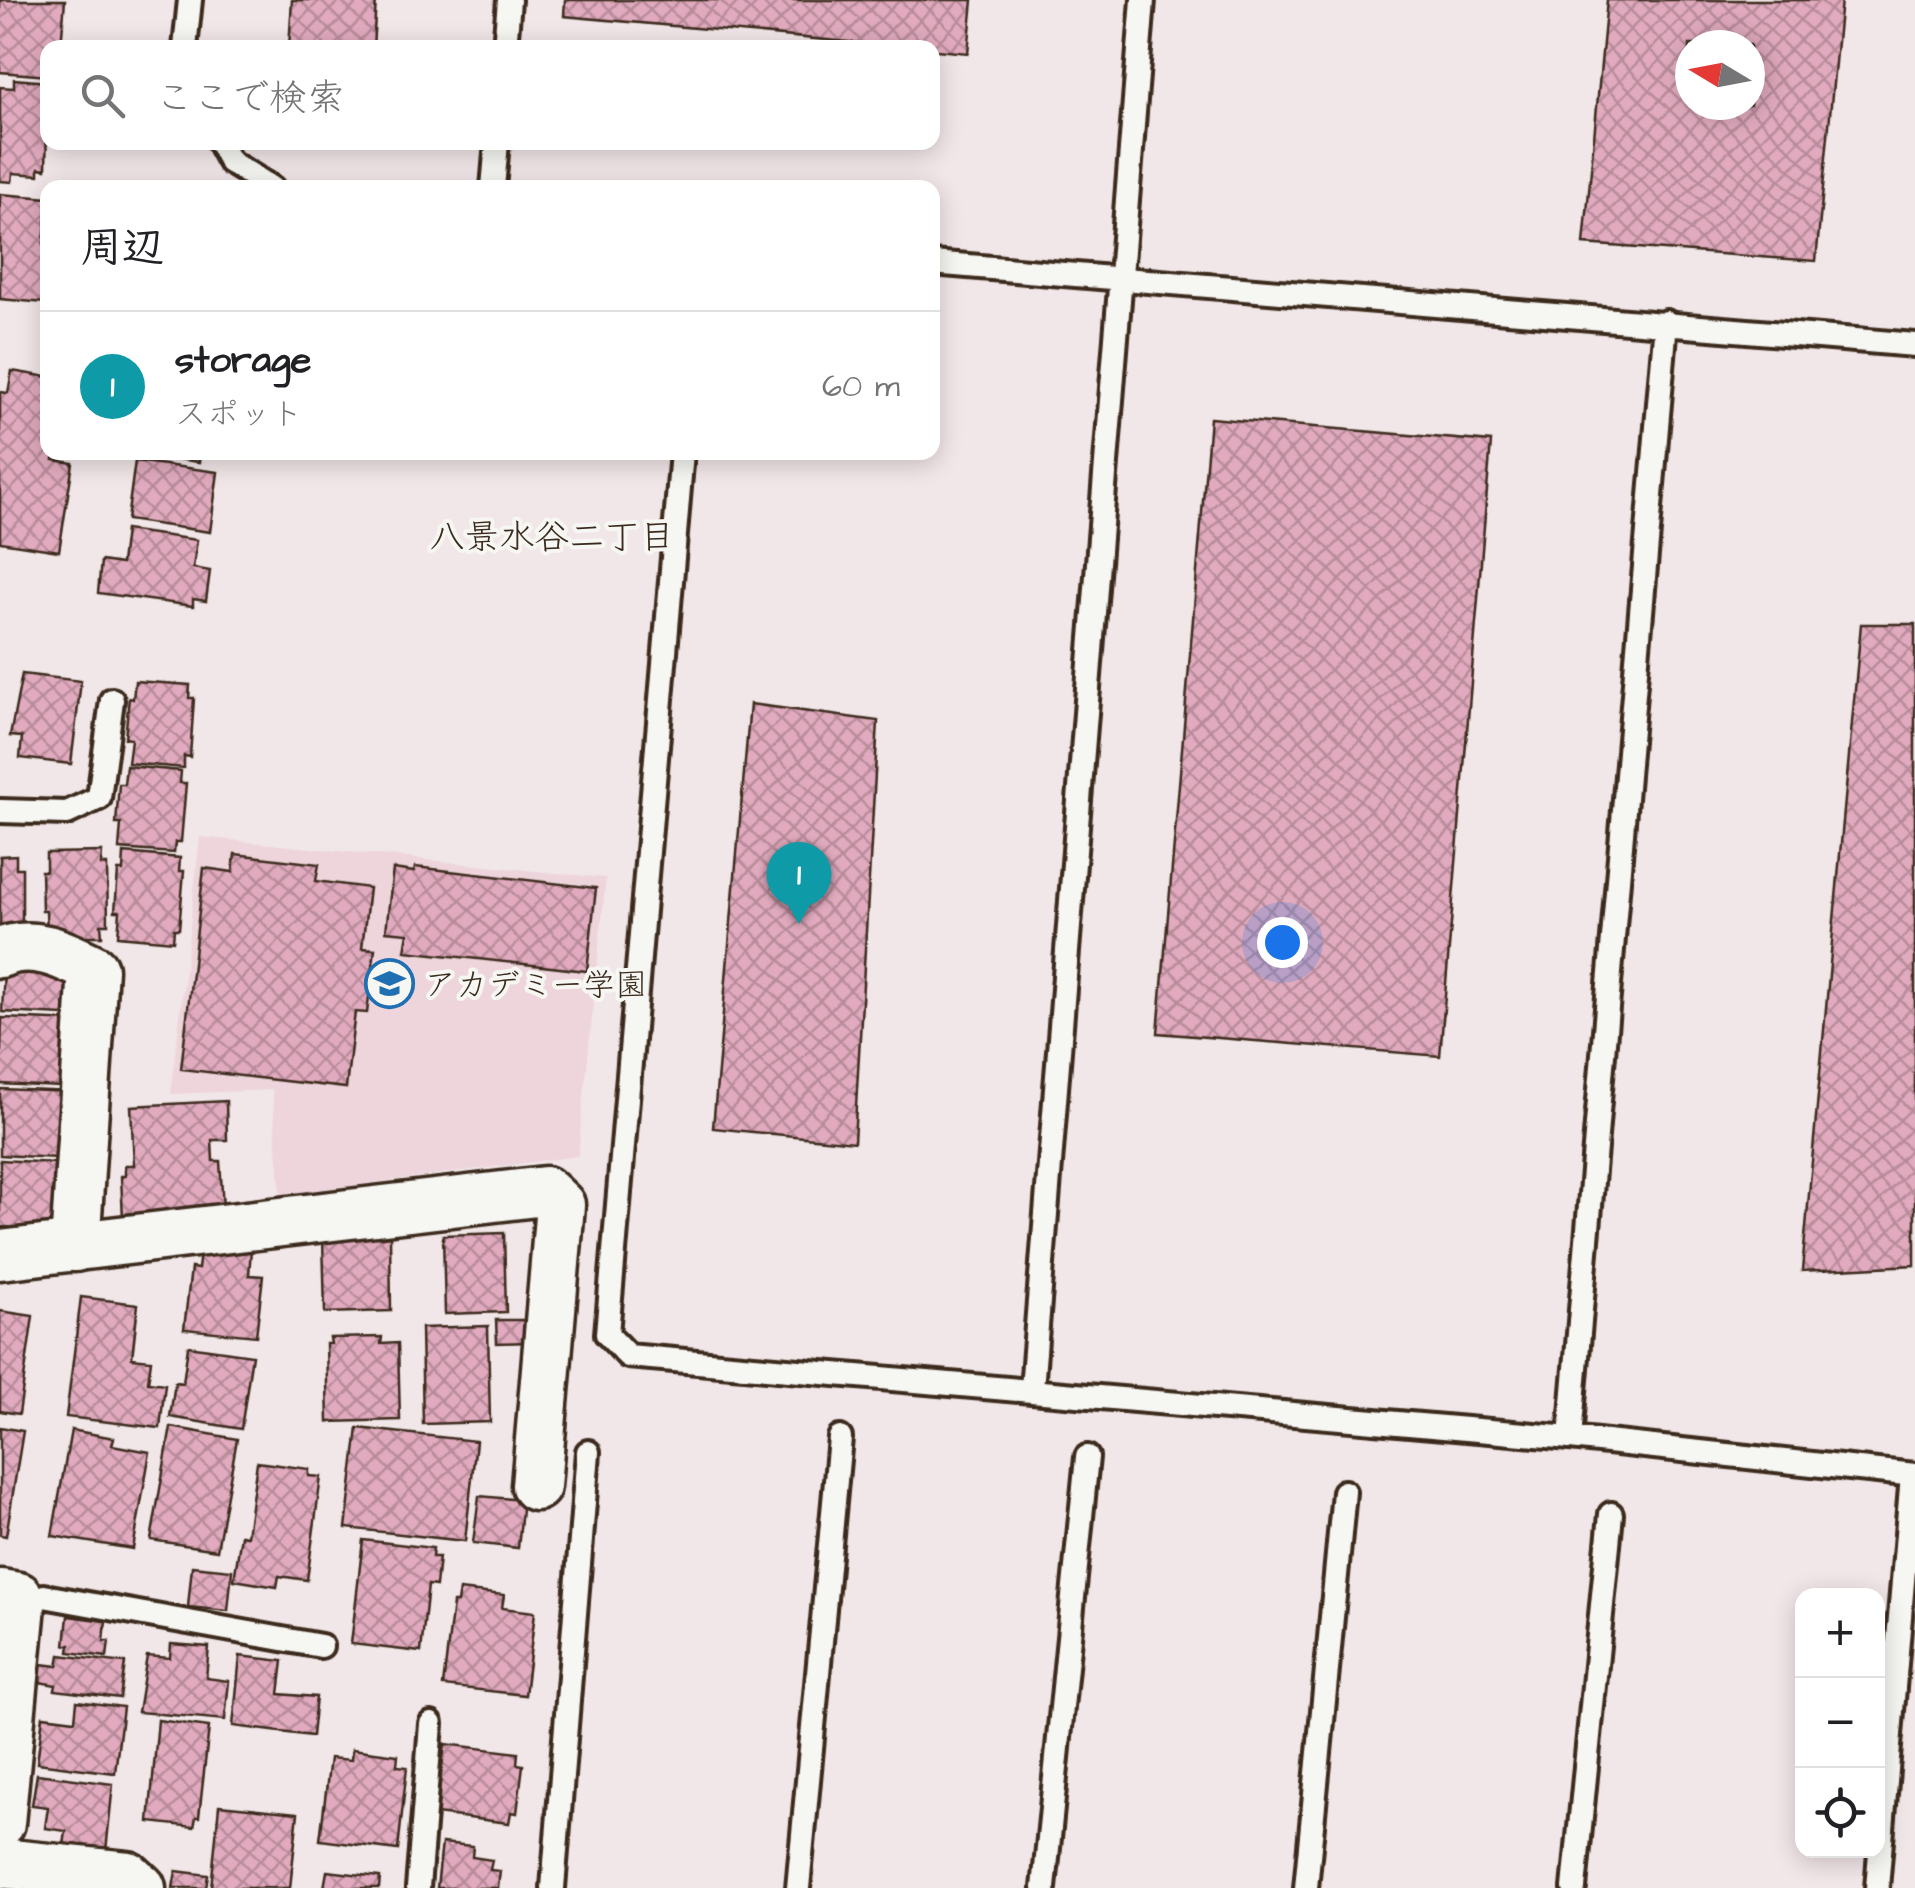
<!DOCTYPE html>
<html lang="ja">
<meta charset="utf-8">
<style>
:root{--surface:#fff;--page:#f2f2f2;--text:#202124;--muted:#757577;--line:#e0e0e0;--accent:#1f6fb2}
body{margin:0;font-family:"Architects Daughter","Klee One",sans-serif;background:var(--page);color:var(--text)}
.controls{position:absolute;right:30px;bottom:30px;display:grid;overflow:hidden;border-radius:20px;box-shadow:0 5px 25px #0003}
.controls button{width:90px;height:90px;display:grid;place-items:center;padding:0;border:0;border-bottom:2px solid var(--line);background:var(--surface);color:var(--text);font:50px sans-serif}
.compass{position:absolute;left:1675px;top:30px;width:90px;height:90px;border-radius:50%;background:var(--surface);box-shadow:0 5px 25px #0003;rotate:280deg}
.you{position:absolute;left:1282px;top:942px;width:35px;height:35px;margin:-25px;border:8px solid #fff;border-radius:50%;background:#1a73e8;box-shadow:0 0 0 15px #1a73e833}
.badge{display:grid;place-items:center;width:65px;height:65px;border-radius:50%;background:var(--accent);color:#fff;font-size:32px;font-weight:700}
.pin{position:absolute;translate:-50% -82px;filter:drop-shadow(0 2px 5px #0008)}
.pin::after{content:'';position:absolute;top:52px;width:35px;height:30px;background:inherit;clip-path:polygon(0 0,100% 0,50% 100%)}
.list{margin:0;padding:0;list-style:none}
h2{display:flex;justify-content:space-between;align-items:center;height:130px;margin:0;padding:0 40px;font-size:42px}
h2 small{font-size:32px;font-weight:400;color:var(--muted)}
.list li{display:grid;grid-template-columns:65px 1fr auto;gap:30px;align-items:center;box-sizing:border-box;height:150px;padding:0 40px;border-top:2px solid var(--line)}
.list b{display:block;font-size:38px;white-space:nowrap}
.list p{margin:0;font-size:32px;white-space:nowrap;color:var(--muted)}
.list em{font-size:32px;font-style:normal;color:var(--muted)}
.icon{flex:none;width:55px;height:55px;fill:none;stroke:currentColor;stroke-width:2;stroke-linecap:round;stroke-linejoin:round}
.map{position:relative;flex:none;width:1915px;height:1888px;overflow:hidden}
.search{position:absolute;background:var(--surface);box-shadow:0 5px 25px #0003;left:40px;top:40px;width:900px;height:110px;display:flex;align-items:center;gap:25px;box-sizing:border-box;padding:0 35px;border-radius:20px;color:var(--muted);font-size:38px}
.panel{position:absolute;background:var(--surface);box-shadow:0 5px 25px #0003;left:40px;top:180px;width:900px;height:280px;border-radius:20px}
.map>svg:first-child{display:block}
</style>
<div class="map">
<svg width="1915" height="1888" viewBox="0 0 1915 1888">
<defs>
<pattern id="building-cross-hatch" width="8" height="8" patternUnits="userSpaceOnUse" patternTransform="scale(2.5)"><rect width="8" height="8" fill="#e1aabe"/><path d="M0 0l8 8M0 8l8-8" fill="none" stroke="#b88b9a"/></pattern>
</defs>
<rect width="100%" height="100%" fill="#f2e7e8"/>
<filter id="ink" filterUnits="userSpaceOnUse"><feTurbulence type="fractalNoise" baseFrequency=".01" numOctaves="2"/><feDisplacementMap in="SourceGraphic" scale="20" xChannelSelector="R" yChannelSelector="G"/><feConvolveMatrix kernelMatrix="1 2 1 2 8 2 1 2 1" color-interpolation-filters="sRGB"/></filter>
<g filter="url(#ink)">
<!-- built -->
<path fill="#edd5db" d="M200 837 606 878 578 1156 281 1195 272 1090 171 1094Z"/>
<!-- building -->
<g fill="url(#building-cross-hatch)" stroke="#3b2a1e" stroke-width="2.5" fill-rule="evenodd">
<path d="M0 0H65L61 46 71 48H48V76L0 72Z"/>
<path d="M292 0H376L373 48H289Z"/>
<path d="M565 0H973L968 53 564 16Z"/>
<path d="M1607 0H1841L1816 261 1584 244ZM1690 45H1750V105H1690Z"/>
<path d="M14 79 48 82 46 169 39 168V175L13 173 12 182 0 181V87L14 88Z"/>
<path d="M0 194 48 198 44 245H48L45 303 0 299Z"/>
<path d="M12 371 48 377V452H55L54 460 73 463 59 551 0 542V392L8 393Z"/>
<path d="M1210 418 1491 442 1440 1056 1158 1033Z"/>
<path d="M128 452H200L199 462Z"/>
<path d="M135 461 218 472 210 532 127 520Z"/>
<path d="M125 530 197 540 193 568 210 571 206 601 193 599V606L98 593 101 561 121 564Z"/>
<path d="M1861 624H1915V1265L1802 1271Z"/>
<path d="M22 674 81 681 71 764 20 758 22 737 10 736Z"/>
<path d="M135 681 190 685 189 698H194L190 757 184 756V768L128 763 131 739 125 738 129 698 133 699Z"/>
<path d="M750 704 878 721 854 1142 713 1128Z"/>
<path d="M126 766 181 771 180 783H186L181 842H175L174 853 119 849 121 824H116L119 784H124Z"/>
<path d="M102 852 101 865H107L108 924H101L102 936H47L46 911H42L41 871H46V853Z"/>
<path d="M124 853 180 858 179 871H184L179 929H174L173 941 118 936 120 911H115L118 871H123Z"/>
<path d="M235 854 319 864 316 881 369 888 362 948 375 949 367 1013 355 1012 346 1088 181 1069 204 868 233 872Z"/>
<path d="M16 855V868H22V927L0 939V856Z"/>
<path d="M415 867 596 888 587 971 405 951 408 933 386 931 393 869 414 872Z"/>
<path d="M5 946 76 950 73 1000H65L64 1015 2 1012Z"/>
<path d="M2 1018 77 1021 69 1071H61L60 1087 0 1084Z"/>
<path d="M0 1089 73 1092 65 1143H57V1158L0 1155Z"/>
<path d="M226 1101 227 1140H212L213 1161H220L223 1208 173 1210 174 1217 123 1219 121 1176H125V1165H134L131 1106Z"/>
<path d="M0 1160 72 1164 54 1229 0 1227Z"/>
<path d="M381 1226 382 1237 390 1236 391 1311 325 1313 323 1237Z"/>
<path d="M504 1233 506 1312 445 1314 443 1235Z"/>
<path d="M201 1244 251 1249 249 1275 263 1276 256 1336 184 1329 191 1268 198 1269Z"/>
<path d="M81 1297 138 1304 132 1358 151 1360 148 1382 165 1384 160 1428 66 1417Z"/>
<path d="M0 1311 33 1316 19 1414 0 1411Z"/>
<path d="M496 1320H531V1342L497 1343Z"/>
<path d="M488 1326 490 1422 423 1424 421 1328Z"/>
<path d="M382 1337 381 1344 398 1343 400 1420 328 1422 326 1344H331L330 1338Z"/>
<path d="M188 1346 252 1355 241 1429 170 1417 175 1382 183 1383Z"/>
<path d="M0 1427 23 1431 6 1536 0 1535Z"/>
<path d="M171 1427 237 1439 217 1550 151 1540Z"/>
<path d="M358 1428 476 1441 465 1541 346 1528Z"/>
<path d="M71 1430 114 1438 112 1445 150 1452 133 1549 52 1536Z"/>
<path d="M257 1462 309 1469V1476L321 1477 307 1580 279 1576 277 1587 234 1580 241 1535 247 1536Z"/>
<path d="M479 1496 523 1500 518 1548 473 1543Z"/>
<path d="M363 1540 433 1548 432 1557H439L436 1586 428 1585 421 1652 351 1644Z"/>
<path d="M192 1566 232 1570 228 1611 188 1607Z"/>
<path d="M459 1590 504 1595 502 1608 535 1612 525 1695 443 1686 453 1603H457Z"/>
<path d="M68 1616 106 1621 104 1641H109L107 1657 69 1652 70 1645H65Z"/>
<path d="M171 1644 209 1647 206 1678 229 1681 225 1720 138 1712 147 1656 170 1658Z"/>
<path d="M60 1655 125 1663 120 1698 55 1690 56 1685 39 1682 41 1664 58 1666Z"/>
<path d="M240 1656 283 1661 279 1694 316 1697 312 1736 233 1726Z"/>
<path d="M77 1701 123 1707 115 1773 37 1763 43 1716 75 1720Z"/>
<path d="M158 1720 209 1727 199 1817H196L194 1827 149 1822Z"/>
<path d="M445 1744 518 1753 517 1764 523 1765 517 1813 511 1812 509 1823 436 1814Z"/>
<path d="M352 1749 398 1755 397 1766 407 1767 398 1850 320 1840 330 1758 351 1760Z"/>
<path d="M37 1774 113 1784 106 1851 64 1846 66 1831 45 1828 48 1807 32 1805Z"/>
<path d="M219 1805 298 1813 290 1888H211Z"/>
<path d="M442 1843 473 1846 472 1857 492 1860 490 1870 500 1871 498 1888H437Z"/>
<path d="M176 1871 208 1875 206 1888H173Z"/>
<path d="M327 1871 380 1877 379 1888H324Z"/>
</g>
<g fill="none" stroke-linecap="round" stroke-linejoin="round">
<defs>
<g id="service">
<path d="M185 48 190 0"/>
<path d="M505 48 509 0"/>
<path d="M219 142 230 162 272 188"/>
<path d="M493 188 497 142"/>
<path d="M932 263 1915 345"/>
<path d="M682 452 607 1334 628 1356 1570 1438 1915 1475"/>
<path d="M0 811 67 813 99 798 112 700"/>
<path d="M1032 1389 1143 0"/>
<path d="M1570 1438 1666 322"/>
<path d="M21 1605 44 1596 321 1646"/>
<path d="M418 1888 431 1724"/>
<path d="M553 1888 588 1452"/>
<path d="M798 1888 840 1438"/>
<path d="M1044 1888 1087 1457"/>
<path d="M1306 1888 1344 1492"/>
<path d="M1574 1888 1611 1514"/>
<path d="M1877 1888 1912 1475"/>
</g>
<g id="minor">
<path d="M0 953C32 939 63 954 93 969L75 1247"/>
<path d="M0 1255 545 1191 560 1205 536 1486"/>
<path d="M0 1594 18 1597 21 1605 0 1823"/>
<path d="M0 1863 128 1876 141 1888"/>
</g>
</defs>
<!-- service casing -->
<use href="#service" stroke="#3b2a1e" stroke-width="30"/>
<!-- minor casing -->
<use href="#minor" stroke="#3b2a1e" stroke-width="55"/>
<!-- service -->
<use href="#service" stroke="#f6f6f2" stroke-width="22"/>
<!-- minor -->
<use href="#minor" stroke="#f6f6f2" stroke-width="48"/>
</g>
</g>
<!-- icons -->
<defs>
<symbol id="school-ring" viewBox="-11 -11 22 22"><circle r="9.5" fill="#f6f6f2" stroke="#1f6fb2" stroke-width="1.5"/><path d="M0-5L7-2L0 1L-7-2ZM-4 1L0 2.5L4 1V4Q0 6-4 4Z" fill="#1f6fb2"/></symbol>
</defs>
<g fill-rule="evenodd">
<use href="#school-ring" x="362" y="956" width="55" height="55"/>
</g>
<g text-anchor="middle" stroke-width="8" stroke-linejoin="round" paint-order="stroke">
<!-- poi labels -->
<g font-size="32" fill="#3b2a1e" stroke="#f6f6f2" text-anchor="start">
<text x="424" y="995">アカデミー学園</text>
</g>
<!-- neighbourhood labels -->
<g font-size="35" fill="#3b2a1e" stroke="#f6f6f2">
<text x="552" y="548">八景水谷二丁目</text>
</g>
</g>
</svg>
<div class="controls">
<button>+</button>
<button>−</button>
<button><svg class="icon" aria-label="locate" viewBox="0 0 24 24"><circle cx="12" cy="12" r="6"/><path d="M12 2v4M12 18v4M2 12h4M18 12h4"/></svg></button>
</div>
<svg class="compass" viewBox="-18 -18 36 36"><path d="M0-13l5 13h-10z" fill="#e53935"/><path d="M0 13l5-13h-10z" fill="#757577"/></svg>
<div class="you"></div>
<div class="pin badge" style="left:799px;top:924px;background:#0f9aa8">1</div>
<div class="search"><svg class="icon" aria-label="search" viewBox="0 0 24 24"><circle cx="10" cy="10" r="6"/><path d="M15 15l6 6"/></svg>ここで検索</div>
<section class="panel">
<h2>周辺<small></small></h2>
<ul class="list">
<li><span class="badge" style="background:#0f9aa8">1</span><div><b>storage</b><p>スポット</p></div><em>60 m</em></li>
</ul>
</section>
</div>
